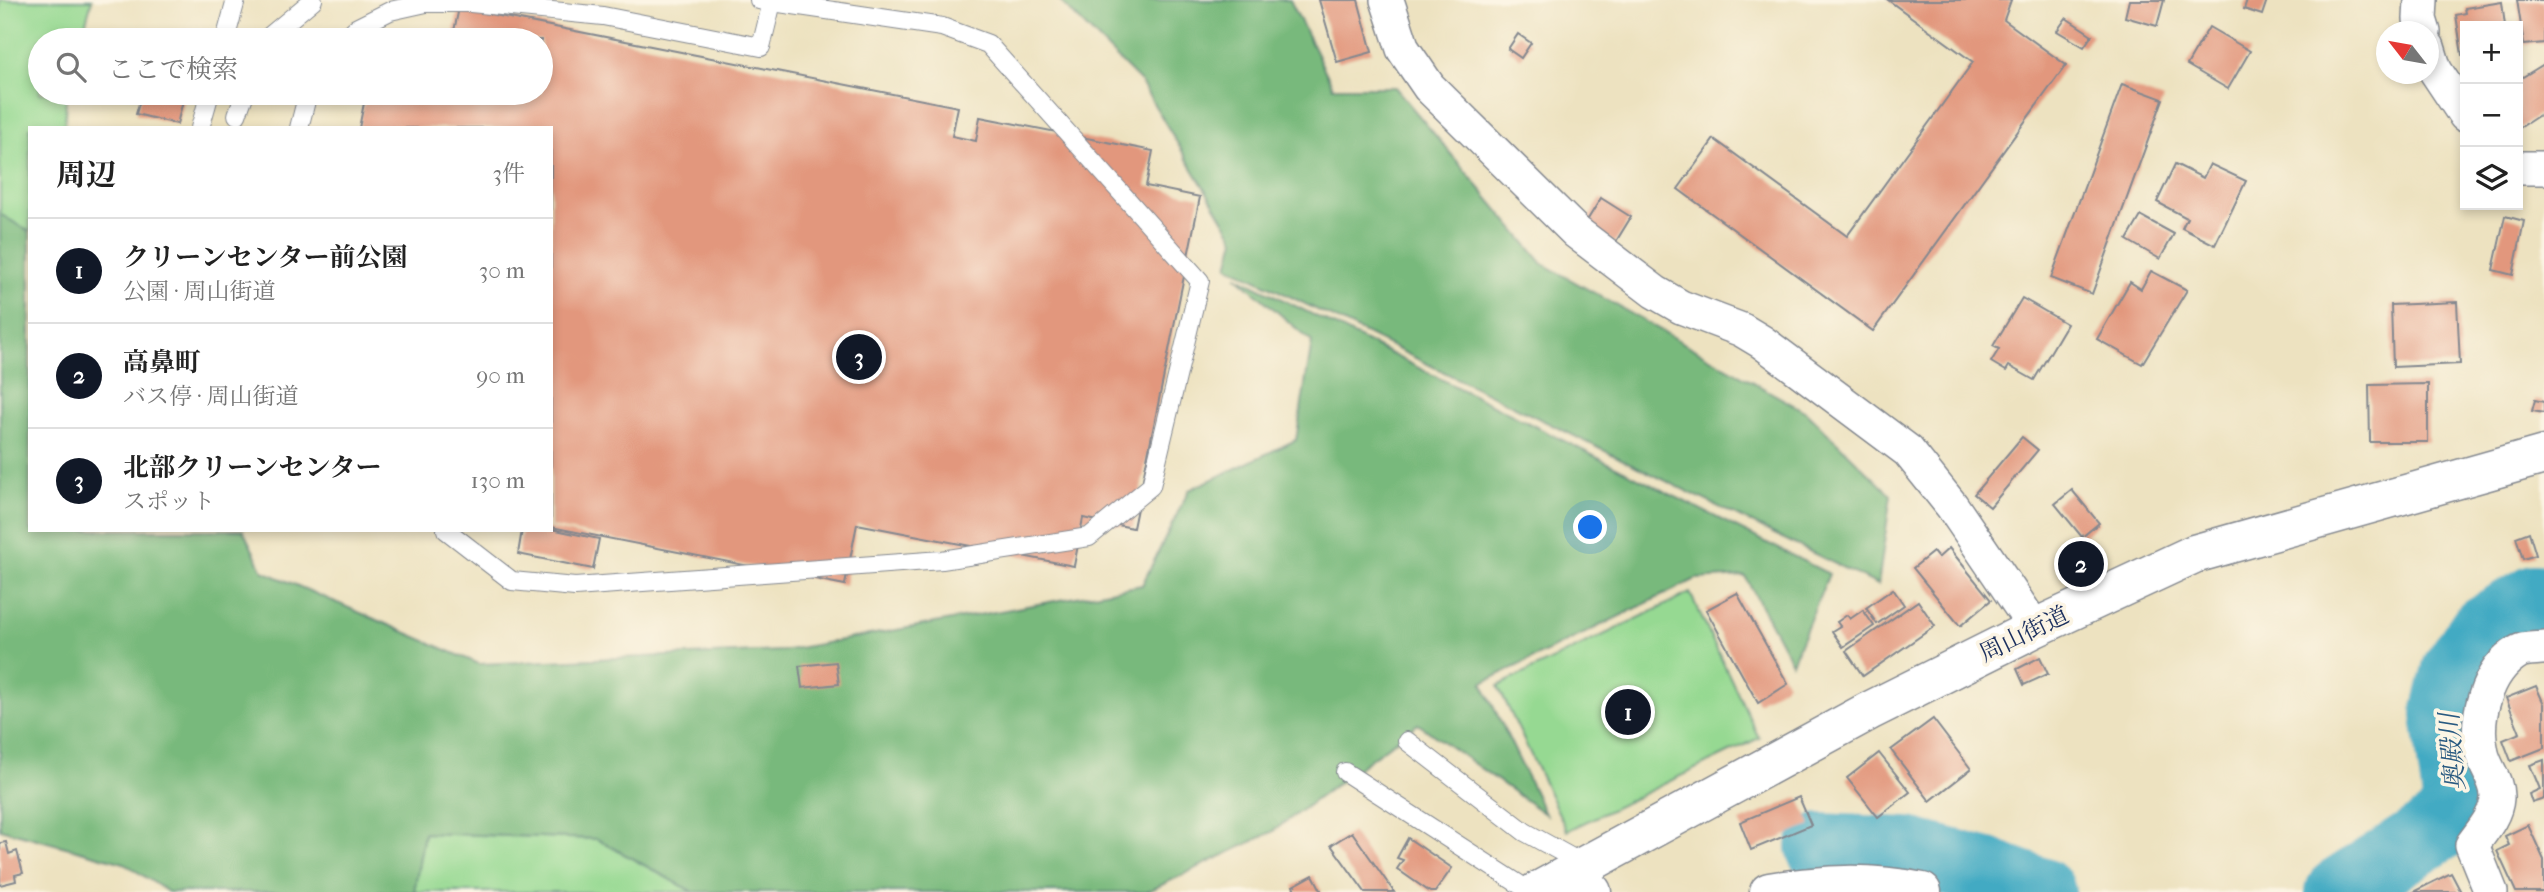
<!DOCTYPE html>
<html lang="ja">
<meta charset="utf-8">
<style>
:root{--surface:#fff;--page:#f6f6f6;--text:#222;--muted:#767676;--line:#e0e0e0;--accent:#111827}
body{margin:0;font-family:"IM FELL French Canon","Noto Serif JP",serif;background:var(--page);color:var(--text)}
.controls{position:absolute;right:21px;top:21px;display:grid;overflow:hidden;border-radius:0px;box-shadow:0 4px 10px #0003}
.controls button{width:63px;height:63px;display:grid;place-items:center;padding:0;border:0;border-bottom:2px solid var(--line);background:var(--surface);color:var(--text);font:35px sans-serif}
.compass{position:absolute;left:2376px;top:21px;width:63px;height:63px;border-radius:50%;background:var(--surface);box-shadow:0 4px 10px #0003;rotate:301deg}
.you{position:absolute;left:1591px;top:528px;width:24px;height:24px;margin:-18px;border:5px solid #fff;border-radius:50%;background:#1a73e8;box-shadow:0 0 0 10px #1a73e833}
.badge{display:grid;place-items:center;width:46px;height:46px;border-radius:50%;background:var(--accent);color:#fff;font-size:23px;font-weight:700}
.pin{position:absolute;translate:-50% -50%;border:4px solid #fff;box-shadow:0 2px 7px #0006}
.list{margin:0;padding:0;list-style:none}
h2{display:flex;justify-content:space-between;align-items:center;height:91px;margin:0;padding:0 28px;font-size:30px}
h2 small{font-size:23px;font-weight:400;color:var(--muted)}
.list li{display:grid;grid-template-columns:46px 1fr auto;gap:21px;align-items:center;box-sizing:border-box;height:105px;padding:0 28px;border-top:2px solid var(--line)}
.list b{display:block;font-size:26px;white-space:nowrap}
.list p{margin:0;font-size:23px;white-space:nowrap;color:var(--muted)}
.list em{font-size:23px;font-style:normal;color:var(--muted)}
.icon{flex:none;width:38px;height:38px;fill:none;stroke:currentColor;stroke-width:2;stroke-linecap:round;stroke-linejoin:round}
.map{position:relative;flex:none;width:2544px;height:892px;overflow:hidden}
.search{position:absolute;background:var(--surface);box-shadow:0 4px 10px #0003;left:28px;top:28px;width:525px;height:77px;display:flex;align-items:center;gap:18px;box-sizing:border-box;padding:0 24px;border-radius:38px;color:var(--muted);font-size:26px}
.panel{position:absolute;background:var(--surface);box-shadow:0 4px 10px #0003;left:28px;top:126px;width:525px;height:406px;border-radius:0px}
.map>svg:first-child{display:block}
</style>
<div class="map">
<svg width="2544" height="892" viewBox="0 0 2544 892">
<rect width="100%" height="100%" fill="#fcf5e5"/>
<filter id="ink" filterUnits="userSpaceOnUse"><feTurbulence type="fractalNoise" baseFrequency=".0143" numOctaves="2"/><feDisplacementMap in="SourceGraphic" scale="14" xChannelSelector="R" yChannelSelector="G"/><feConvolveMatrix kernelMatrix="1 2 1 2 8 2 1 2 1" color-interpolation-filters="sRGB"/></filter>
<filter id="wash" filterUnits="userSpaceOnUse"><feTurbulence type="fractalNoise" baseFrequency=".00686" numOctaves="4" result="noise"/><feDisplacementMap in="SourceGraphic" scale="28" xChannelSelector="R" yChannelSelector="G"/><feGaussianBlur stdDeviation="1.57" result="paint"/><feColorMatrix in="noise" values="0 0 0 0 0 0 0 0 0 0 0 0 0 0 0 0 0 1.4 0 .05"/><feComposite in="paint" operator="in"/></filter>
<g filter="url(#wash)">
<rect width="100%" height="100%" fill="#ede2c0"/>
<!-- green -->
<g fill="#96d992" stroke="#588478" stroke-width="2">
<path d="M0 0H92L81 40H40V93H66L65 128H30V232L0 214Z"/>
<path d="M1690 593 1759 738 1567 831 1498 686Z"/>
<path d="M424 833 597 839 693 892H414Z"/>
</g>
<!-- forest -->
<g fill="#78b97c" stroke="#4a746d" stroke-width="2">
<path d="M1059 0H1290L1333 87H1395L1543 264 1806 412 1891 495 1878 585 1228 266 1235 239 1140 81Z"/>
<path d="M0 214 30 232V530H243L263 571 479 664 782 651 1142 585 1189 490 1296 440 1312 342 1236 276 1829 574 1792 663 1745 576 1696 579 1482 683 1545 814 1418 724 1272 832 1147 892H693L597 839 424 833 414 892H168L124 863 0 829Z"/>
</g>
<g fill="none" stroke-linecap="round" stroke-linejoin="round">
<!-- river -->
<g stroke="#43aac3" stroke-width="68">
<path d="M1820 847 1907 851 1987 872 2042 892"/>
<path d="M2339 892 2442 826 2457 806 2445 714 2456 669 2483 629 2535 598 2544 599"/>
</g>
</g>
<g id="blocks">
<!-- building -->
<g fill="#e2977d">
<path d="M1319 0H1358L1372 52 1337 62Z"/>
<path d="M1888 0H2011L2004 20 2066 65 1873 331 1678 189 1714 139 1847 236 1973 62Z"/>
<path d="M2129 0H2164L2157 26 2125 17Z"/>
<path d="M2247 0H2267L2262 15 2244 9Z"/>
<path d="M2517 0H2544V43L2524 45Z"/>
<path d="M2502 2 2505 26H2465V55H2462L2456 15 2466 13 2465 8Z"/>
<path d="M459 8 958 107 952 136 976 141 980 117 1153 151 1146 186 1200 197 1133 528 1083 518 1074 566 857 524 845 585 551 527V128H359L366 93H541V40H452Z"/>
<path d="M2066 18 2092 35 2084 47 2057 31Z"/>
<path d="M2209 27 2250 51 2228 89 2187 65Z"/>
<path d="M1518 34 1531 43 1521 58 1508 49Z"/>
<path d="M2544 64V118L2541 114 2518 129V80Z"/>
<path d="M2122 84 2163 99 2092 294 2051 278Z"/>
<path d="M142 93H185L177 124 136 114Z"/>
<path d="M2175 164 2203 178 2210 164 2246 181 2215 245 2182 228 2187 218 2157 202Z"/>
<path d="M1601 198 1631 217 1615 243 1585 224Z"/>
<path d="M2141 216 2174 234 2160 259 2127 240Z"/>
<path d="M2505 216 2524 221 2513 275 2493 270Z"/>
<path d="M2151 271 2187 290 2142 364 2097 339 2130 282 2141 289Z"/>
<path d="M2022 298 2067 324 2034 380 2009 366 2006 371 1991 362 1999 349 1993 346Z"/>
<path d="M2457 302 2460 364 2393 367 2391 305Z"/>
<path d="M2428 384V442H2370L2369 385Z"/>
<path d="M2535 400 2544 402V413L2532 411Z"/>
<path d="M2022 437 2038 450 1990 507 1974 494Z"/>
<path d="M2072 490 2099 523 2082 537 2055 504Z"/>
<path d="M551 529 599 539 593 569 518 554 522 530Z"/>
<path d="M2529 532 2536 555 2523 559 2516 537Z"/>
<path d="M1949 548 1991 600 1960 626 1913 568 1933 552 1938 558Z"/>
<path d="M1893 589 1904 605 1877 624 1866 608Z"/>
<path d="M1737 593 1788 684 1758 703 1706 610Z"/>
<path d="M1918 601 1935 626 1863 676 1846 651Z"/>
<path d="M1863 610 1874 626 1843 647 1832 631 1840 626 1837 622 1847 615 1850 619Z"/>
<path d="M2040 657 2048 674 2024 685 2017 669Z"/>
<path d="M836 662 839 684 802 688 799 666Z"/>
<path d="M2536 686 2544 704V748L2511 761 2503 740 2520 733 2506 698Z"/>
<path d="M1933 719 1971 769 1930 801 1891 750Z"/>
<path d="M1879 753 1910 792 1878 817 1847 778Z"/>
<path d="M2544 760V799L2532 803 2529 794 2540 789 2530 765Z"/>
<path d="M1799 797 1811 825 1751 850 1740 822Z"/>
<path d="M2528 825 2544 860V892H2516L2497 851 2509 845 2505 836Z"/>
<path d="M1352 832 1394 892H1365L1331 845Z"/>
<path d="M1408 838 1452 868 1435 892H1430L1397 869 1403 860 1397 858Z"/>
<path d="M6 842 9 854 17 851 23 873 15 875 16 881 0 885V843Z"/>
<path d="M2451 873 2461 892H2413Z"/>
<path d="M1313 875 1322 892H1296L1293 886Z"/>
</g>
</g>
</g>
<g filter="url(#ink)">
<use href="#blocks" fill-opacity="0" stroke="#84888f" stroke-width="2"/>
<g fill="none" stroke-linecap="round" stroke-linejoin="round">
<defs>
<g id="service">
<path d="M225 40 236 0"/>
<path d="M265 40 313 0"/>
<path d="M343 40 356 28 390 11 426 3H471L603 16 761 47 772 2"/>
<path d="M237 115 245 93"/>
<path d="M200 128 210 93"/>
<path d="M299 128 308 93"/>
<path d="M446 530 512 581 575 587 942 560 1089 537 1151 486 1200 281 988 44 942 27 759 0"/>
<path d="M1407 741 1525 832 1585 865"/>
<path d="M1345 772 1531 892"/>
</g>
<g id="minor">
<path d="M1387 0 1403 49 1429 87 1576 232 1655 292 1681 307 1742 330 1762 342 1908 451 1952 506 2035 628"/>
<path d="M2421 0 2420 19 2424 32"/>
<path d="M2428 47 2435 70 2465 115"/>
<path d="M2518 168H2544"/>
<path d="M2491 892 2472 845C2481 832 2496 816 2497 798 2498 781 2485 768 2482 753 2474 719 2486 671 2518 652 2524 648 2536 649 2544 648"/>
</g>
<g id="tertiary">
<path d="M1558 880 1592 892"/>
<path d="M1769 892C1825 884 1867 881 1922 892"/>
</g>
<path id="trunk" d="M1536 892 1869 711 2035 628 2194 554 2544 455"/>
</defs>
<!-- service casing -->
<use href="#service" stroke="#84888f" stroke-width="20"/>
<!-- minor casing -->
<use href="#minor" stroke="#84888f" stroke-width="36"/>
<!-- tertiary casing -->
<use href="#tertiary" stroke="#84888f" stroke-width="41"/>
<!-- trunk casing -->
<use href="#trunk" stroke="#84888f" stroke-width="41"/>
<!-- service -->
<use href="#service" stroke="#fff" stroke-width="18"/>
<!-- minor -->
<use href="#minor" stroke="#fff" stroke-width="33"/>
<!-- tertiary -->
<use href="#tertiary" stroke="#fff" stroke-width="38"/>
<!-- trunk -->
<use href="#trunk" stroke="#fff" stroke-width="38"/>
</g>
</g>
<g text-anchor="middle" stroke-width="7" stroke-linejoin="round" paint-order="stroke">
<!-- street labels -->
<g font-size="24" fill="#1b2f5e" stroke="#fcf5e5">
<text transform="translate(2024 634) rotate(-26)" y="8">周山街道</text>
</g>
<!-- water labels -->
<g font-size="26" font-style="italic" fill="#295a81" stroke="#fcf5e5">
<text transform="translate(2452 752) rotate(-95)" y="9">奥殿川</text>
</g>
</g>
</svg>
<div class="controls">
<button>+</button>
<button>−</button>
<button><svg class="icon" aria-label="layers" viewBox="0 0 24 24"><path d="M12 4l9 5-9 5-9-5zM3 14l9 5 9-5"/></svg></button>
</div>
<svg class="compass" viewBox="-18 -18 36 36"><path d="M0-13l5 13h-10z" fill="#e53935"/><path d="M0 13l5-13h-10z" fill="#767676"/></svg>
<div class="you"></div>
<div class="pin badge" style="left:1628px;top:712px">1</div>
<div class="pin badge" style="left:2081px;top:564px">2</div>
<div class="pin badge" style="left:859px;top:357px">3</div>
<div class="search"><svg class="icon" aria-label="search" viewBox="0 0 24 24"><circle cx="10" cy="10" r="6"/><path d="M15 15l6 6"/></svg>ここで検索</div>
<section class="panel">
<h2>周辺<small>3件</small></h2>
<ul class="list">
<li><span class="badge">1</span><div><b>クリーンセンター前公園</b><p>公園 · 周山街道</p></div><em>30 m</em></li>
<li><span class="badge">2</span><div><b>高鼻町</b><p>バス停 · 周山街道</p></div><em>90 m</em></li>
<li><span class="badge">3</span><div><b>北部クリーンセンター</b><p>スポット</p></div><em>130 m</em></li>
</ul>
</section>
</div>
